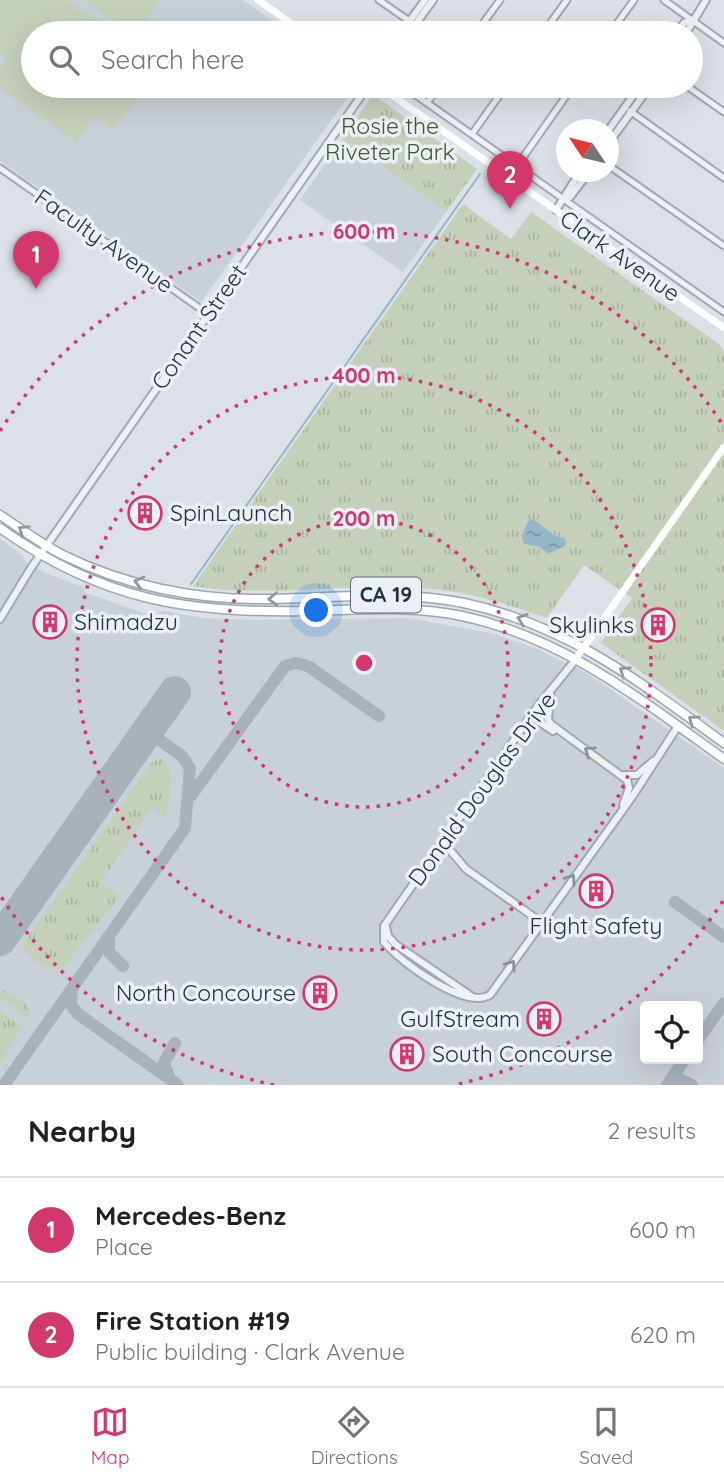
<!DOCTYPE html>
<meta charset="utf-8">
<style>
:root{--surface:#fff;--page:#f6f6f6;--text:#202124;--muted:#757577;--line:#e0e0e0;--accent:#d3386c}
body{margin:0;font-family:Quicksand,sans-serif;background:var(--page);color:var(--text)}
.controls{position:absolute;right:21px;bottom:21px;display:grid;overflow:hidden;border-radius:7px;box-shadow:0 7px 28px #0002}
.controls button{width:63px;height:63px;display:grid;place-items:center;padding:0;border:0;border-bottom:2px solid var(--line);background:var(--surface);color:var(--text);font:35px sans-serif}
.compass{position:absolute;left:556px;top:119px;width:63px;height:63px;border-radius:50%;background:var(--surface);box-shadow:0 7px 28px #0002;rotate:305deg}
.you{position:absolute;left:317px;top:611px;width:24px;height:24px;margin:-18px;border:5px solid #fff;border-radius:50%;background:#1a73e8;box-shadow:0 0 0 10px #1a73e833}
.badge{display:grid;place-items:center;width:46px;height:46px;border-radius:50%;background:var(--accent);color:#fff;font-size:23px;font-weight:700}
.pin{position:absolute;translate:-50% -58px;filter:drop-shadow(0 2px 4px #0008)}
.pin::after{content:'';position:absolute;top:37px;width:24px;height:21px;background:inherit;clip-path:polygon(0 0,100% 0,50% 100%)}
.list{margin:0;padding:0;list-style:none}
h2{display:flex;justify-content:space-between;align-items:center;height:91px;margin:0;padding:0 28px;font-size:30px}
h2 small{font-size:23px;font-weight:400;color:var(--muted)}
.list li{display:grid;grid-template-columns:46px 1fr auto;gap:21px;align-items:center;box-sizing:border-box;height:105px;padding:0 28px;border-top:2px solid var(--line)}
.list b{display:block;font-size:26px;white-space:nowrap}
.list p{margin:0;font-size:23px;white-space:nowrap;color:var(--muted)}
.list em{font-size:23px;font-style:normal;color:var(--muted)}
.icon{flex:none;width:38px;height:38px;fill:none;stroke:currentColor;stroke-width:2;stroke-linecap:round;stroke-linejoin:round}
.map{position:relative;flex:none;width:724px;height:1085px;overflow:hidden}
.search{position:absolute;background:var(--surface);box-shadow:0 7px 28px #0002;left:21px;right:21px;top:21px;height:77px;display:flex;align-items:center;gap:18px;box-sizing:border-box;padding:0 24px;border-radius:38px;color:var(--muted);font-size:26px}
.sheet{height:301px;background:var(--surface)}
nav{display:flex;justify-content:space-around;align-items:center;box-sizing:border-box;height:98px;border-top:2px solid var(--line);background:var(--surface);font-size:19px;color:var(--muted)}
nav a{display:grid;justify-items:center;gap:4px}
nav .on{color:var(--accent)}
.map>svg:first-child{display:block}
</style>
<div class="map">
<svg width="724" height="1085" viewBox="0 0 724 1085">
<defs>
<pattern id="grass-tufts" width="24" height="20" patternUnits="userSpaceOnUse" patternTransform="scale(1.75)"><rect width="24" height="20" fill="#c5d0bb"/><path d="M3 7l-1-3M5 7V3M7 7l1-3M15 17l-1-3M17 17v-4M19 17l1-3" fill="none" stroke="#a9b3a2"/></pattern>
<pattern id="water-ripples" width="26" height="14" patternUnits="userSpaceOnUse" patternTransform="scale(1.75)"><rect width="26" height="14" fill="#93b7c8"/><path d="M2 4q2-2 4 0t4 0M15 11q2-2 4 0t4 0" fill="none" stroke="#7895a4"/></pattern>
</defs>
<rect width="100%" height="100%" fill="#dbe1e6"/>
<!-- built -->
<g fill="#c9d1d8" fill-rule="evenodd">
<path d="M0 0H243L290 33H33V86H356L201 302 0 161Z"/>
<path d="M343 138 446 212 403 272 300 200Z"/>
<path d="M0 539 23 555 25 561 44 572 83 587 86 593 150 615 164 611 202 618 260 620 409 618 491 633 533 647 587 673 724 768V1085H0ZM645 1006H698V1059H645Z"/>
</g>
<!-- grass -->
<g fill="url(#grass-tufts)">
<path d="M378 98 477 169 446 212 343 138 370 99Z"/>
<path d="M463 204 511 239 531 212 719 344 724 352V731L601 643 632 598 584 565 547 618C515 607 482 596 449 591 364 578 278 600 193 586Z"/>
<path d="M162 759C178 770 168 801 166 817L152 808 101 882 120 896 63 968C48 972 27 959 23 944L153 761Z"/>
<path d="M0 988 27 1004 30 1011 28 1019 0 998Z"/>
<path d="M0 1011 22 1026 0 1064Z"/>
</g>
<!-- pitch -->
<g fill="#c5d0bb">
<path d="M0 0H67L115 33H33V86H146L114 130 94 116 76 142 0 88V68L7 57 0 52Z"/>
<path d="M83 0H160L137 33H131Z"/>
</g>
<!-- water -->
<path fill="url(#water-ripples)" d="M533 519 555 536 565 538 566 545 548 554 540 547 524 544 522 536 528 521Z"/>
<g fill="none" stroke-linecap="round" stroke-linejoin="round">
<!-- stream -->
<path stroke="#93b7c8" stroke-width="2" d="M191 584 480 174"/>
<!-- taxiway -->
<g stroke="#a8b2bb" stroke-width="12">
<path d="M191 796 285 666 296 663 308 666 379 716"/>
<path d="M675 902 724 937"/>
<path d="M109 938V952L123 966"/>
<path d="M72 989 71 1005 78 1014 178 1085"/>
<path d="M698 1040 724 1003"/>
<path d="M170 1079 164 1063 175 1043"/>
<path d="M669 1082 685 1059"/>
<path d="M4 1085 185 828 190 768 182 756 147 731"/>
<path d="M667 1085 677 1078 692 1085"/>
</g>
<!-- runway -->
<path stroke="#a8b2bb" stroke-width="32" d="M0 940 175 692"/>
<defs>
<g id="minor">
<path d="M379 0 415 25"/>
<path d="M664 0 724 43"/>
<path d="M476 33 500 0"/>
<path d="M543 33 567 0"/>
<path d="M610 33 634 0"/>
<path d="M403 86 724 312"/>
<path d="M687 86 724 112"/>
<path d="M427 103 439 86"/>
<path d="M630 111 724 178"/>
<path d="M472 134 506 86"/>
<path d="M608 165 724 246"/>
<path d="M517 166 573 86"/>
<path d="M0 168 208 314"/>
</g>
<g id="tertiary">
<path d="M401 33 425 0"/>
<path d="M409 33 433 0"/>
<path d="M677 33 684 23 691 20"/>
<path d="M686 33 706 0"/>
<path d="M608 131 640 86"/>
<path d="M608 144 650 86"/>
<path d="M564 199 570 197 589 172"/>
<path d="M556 210 580 172"/>
<path d="M0 619 31 568 368 86"/>
<path d="M577 658 537 707 384 926V942C400 962 465 1010 490 995L632 797 678 726"/>
<path d="M550 694 548 720 552 725 627 780 629 788 623 805"/>
<path d="M531 716 553 731"/>
<path d="M624 775H637L653 761"/>
<path d="M443 842 466 869 541 922"/>
<path d="M386 927 388 936 395 944 471 996"/>
</g>
<g id="primary">
<path d="M0 515C20 528 41 544 63 555 123 585 195 600 263 599 330 599 398 589 464 603 568 625 640 682 724 743"/>
<path d="M0 528C101 600 188 614 309 611 361 610 411 605 462 616 565 638 641 700 724 759"/>
</g>
</defs>
<!-- minor casing -->
<use href="#minor" stroke="#a0a9b0" stroke-width="9"/>
<!-- tertiary casing -->
<use href="#tertiary" stroke="#a0a9b0" stroke-width="10"/>
<!-- primary casing -->
<use href="#primary" stroke="#9aa8b2" stroke-width="11"/>
<!-- minor -->
<use href="#minor" stroke="#edf1f4" stroke-width="5"/>
<!-- tertiary -->
<use href="#tertiary" stroke="#edf1f4" stroke-width="6"/>
<!-- secondary -->
<g stroke="#fff" stroke-width="7">
<path d="M258 0 305 33"/>
<path d="M379 86 724 328"/>
<path d="M577 657 724 447"/>
</g>
<!-- primary -->
<use href="#primary" stroke="#fff" stroke-width="8"/>
</g>
<!-- one-way arrows -->
<defs><path id="oneway-chevron" d="M-2-3.5L2.5 0L-2 3.5" fill="none" stroke-width="1.6" stroke-linecap="round" stroke-linejoin="round" transform="scale(1.75)"/></defs>
<g stroke="#92989e">
<use href="#oneway-chevron" transform="translate(23 530) rotate(-146)"/>
<use href="#oneway-chevron" transform="translate(139 582) rotate(-165)"/>
<use href="#oneway-chevron" transform="translate(273 599) rotate(178)"/>
<use href="#oneway-chevron" transform="translate(522 619) rotate(-161)"/>
<use href="#oneway-chevron" transform="translate(624 671) rotate(-146)"/>
<use href="#oneway-chevron" transform="translate(693 720) rotate(-144)"/>
</g>
<g stroke="#889298">
<use href="#oneway-chevron" transform="translate(589 751) rotate(-146)"/>
<use href="#oneway-chevron" transform="translate(571 879) rotate(-55)"/>
<use href="#oneway-chevron" transform="translate(511 965) rotate(-55)"/>
</g>
<!-- distance rings -->
<g fill="none" stroke="#d3386c" stroke-width="3.5" stroke-dasharray="3.5 7">
<circle cx="364" cy="663" r="144"/>
<circle cx="364" cy="663" r="287"/>
<path d="M723 901A431 431 0 0 1 454 1085M274 1085A431 431 0 0 1 0 895M0 431A431 431 0 0 1 723 425"/>
</g>
<!-- icons -->
<defs>
<symbol id="building-ring" viewBox="-11 -11 22 22"><circle r="9.5" fill="#eaf0f4" stroke="#d3386c" stroke-width="1.5"/><path d="M-4-6H4V6H1V3H-1V6H-4ZM-2.5-4.3h1.7v1.8h-1.7ZM.8-4.3h1.7v1.8H.8ZM-2.5-1h1.7V.8h-1.7ZM.8-1h1.7V.8H.8Z" fill="#d3386c"/></symbol>
</defs>
<g fill-rule="evenodd">
<use href="#building-ring" x="126" y="494" width="38" height="38"/>
<use href="#building-ring" x="31" y="603" width="38" height="38"/>
<use href="#building-ring" x="639" y="606" width="38" height="38"/>
<use href="#building-ring" x="577" y="872" width="38" height="38"/>
<use href="#building-ring" x="301" y="974" width="38" height="38"/>
<use href="#building-ring" x="525" y="1000" width="38" height="38"/>
<use href="#building-ring" x="388" y="1035" width="38" height="38"/>
</g>
<g text-anchor="middle" stroke-width="7" stroke-linejoin="round" paint-order="stroke">
<!-- shield labels -->
<rect fill="#eaf0f4" stroke="#5f6b73" stroke-width="2" x="351" y="577.5" width="70" height="35" rx="5"/>
<g font-size="21" font-weight="bold" fill="#24323c">
<text x="386" y="602">CA 19</text>
</g>
<!-- park labels -->
<g font-size="23" fill="#405931" stroke="#eaf0f4">
<text x="390" y="134">Rosie the<tspan x="390" dy="26">Riveter Park</tspan></text>
</g>
<!-- street labels -->
<g font-size="23" fill="#24323c" stroke="#eaf0f4">
<text transform="translate(104 241) rotate(35)" y="8">Faculty Avenue</text>
<text transform="translate(620 256) rotate(35)" y="8">Clark Avenue</text>
<text transform="translate(199 327) rotate(-55)" y="8">Conant Street</text>
<text transform="translate(482 789) rotate(-54)" y="8">Donald Douglas Drive</text>
</g>
<!-- poi labels -->
<g font-size="23" fill="#24323c" stroke="#eaf0f4" text-anchor="start">
<text x="170" y="521">SpinLaunch</text>
<text x="74" y="630">Shimadzu</text>
<text x="634" y="633" text-anchor="end">Skylinks</text>
<text x="596" y="934" text-anchor="middle">Flight Safety</text>
<text x="296" y="1001" text-anchor="end">North Concourse</text>
<text x="520" y="1027" text-anchor="end">GulfStream</text>
<text x="432" y="1062">South Concourse</text>
</g>
</g>
<circle cx="364" cy="663" r="10" fill="#d3386c" stroke="#eaf0f4" stroke-width="3.5"/>
<g font-size="21" text-anchor="middle" font-weight="bold" fill="#d3386c" stroke="#eaf0f4" stroke-width="7" stroke-linejoin="round" paint-order="stroke">
<text x="364" y="239">600 m</text>
<text x="364" y="383">400 m</text>
<text x="364" y="526">200 m</text>
</g>
</svg>
<div class="controls">
<button><svg class="icon" aria-label="locate" viewBox="0 0 24 24"><circle cx="12" cy="12" r="6"/><path d="M12 2v4M12 18v4M2 12h4M18 12h4"/></svg></button>
</div>
<svg class="compass" viewBox="-18 -18 36 36"><path d="M0-13l5 13h-10z" fill="#e53935"/><path d="M0 13l5-13h-10z" fill="#757577"/></svg>
<div class="you"></div>
<div class="pin badge" style="left:36px;top:289px">1</div>
<div class="pin badge" style="left:510px;top:209px">2</div>
<div class="search"><svg class="icon" aria-label="search" viewBox="0 0 24 24"><circle cx="10" cy="10" r="6"/><path d="M15 15l6 6"/></svg>Search here</div>
</div>
<section class="sheet">
<h2>Nearby<small>2 results</small></h2>
<ul class="list">
<li><span class="badge">1</span><div><b>Mercedes-Benz</b><p>Place</p></div><em>600 m</em></li>
<li><span class="badge">2</span><div><b>Fire Station #19</b><p>Public building · Clark Avenue</p></div><em>620 m</em></li>
</ul>
</section>
<nav>
<a class="on"><svg class="icon" aria-label="map" viewBox="0 0 24 24"><path d="M3 6l6-2 6 2 6-2v14l-6 2-6-2-6 2zM9 4v14M15 6v14"/></svg>Map</a>
<a><svg class="icon" aria-label="directions" viewBox="0 0 24 24"><path d="M12 3l9 9-9 9-9-9zM9 14v-3h6M13 9l2 2-2 2"/></svg>Directions</a>
<a><svg class="icon" aria-label="saved" viewBox="0 0 24 24"><path d="M7 4h10v16l-5-4-5 4z"/></svg>Saved</a>
</nav>
